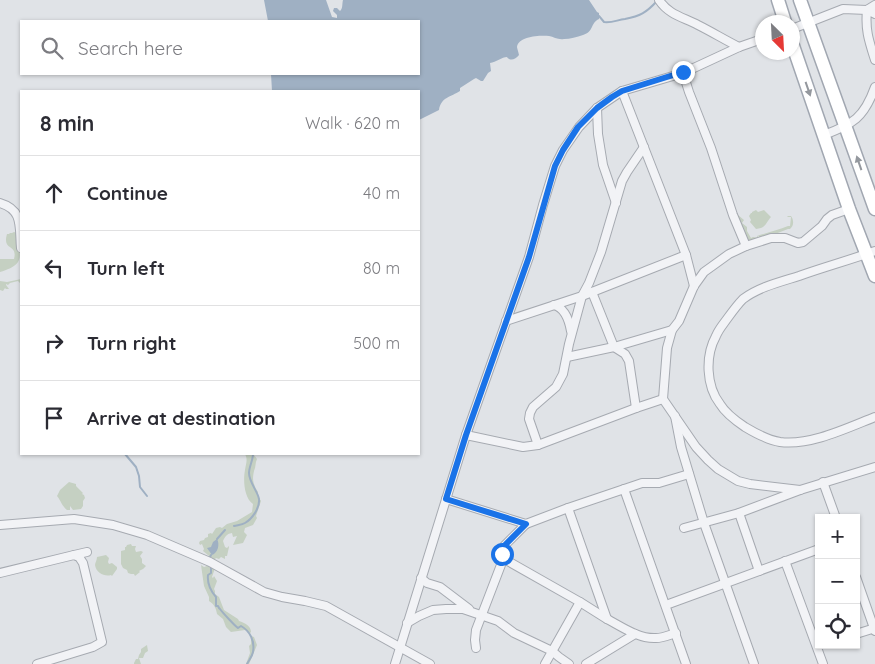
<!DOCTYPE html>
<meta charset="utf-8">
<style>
:root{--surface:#fff;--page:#f7f7f7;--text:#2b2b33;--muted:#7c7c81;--line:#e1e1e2}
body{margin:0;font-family:Quicksand,sans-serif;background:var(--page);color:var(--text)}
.controls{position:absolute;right:15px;bottom:15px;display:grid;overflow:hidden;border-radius:0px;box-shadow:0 1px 4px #0004}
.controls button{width:45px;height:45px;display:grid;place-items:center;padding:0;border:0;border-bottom:1px solid var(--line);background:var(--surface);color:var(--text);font:25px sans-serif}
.compass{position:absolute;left:755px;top:15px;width:45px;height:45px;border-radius:50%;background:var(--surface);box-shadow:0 1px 4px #0004;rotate:156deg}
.stop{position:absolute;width:15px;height:15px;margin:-11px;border:4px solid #1a73e8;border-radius:50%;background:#fff}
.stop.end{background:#1a73e8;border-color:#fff;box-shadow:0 1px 5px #0008}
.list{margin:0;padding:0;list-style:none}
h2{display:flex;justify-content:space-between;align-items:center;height:65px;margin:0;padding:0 20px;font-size:21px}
h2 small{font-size:16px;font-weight:400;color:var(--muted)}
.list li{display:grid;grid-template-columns:32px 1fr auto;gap:15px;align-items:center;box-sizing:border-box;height:75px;padding:0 20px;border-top:1px solid var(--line)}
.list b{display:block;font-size:19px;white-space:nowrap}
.list em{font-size:16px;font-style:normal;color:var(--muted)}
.icon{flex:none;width:28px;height:28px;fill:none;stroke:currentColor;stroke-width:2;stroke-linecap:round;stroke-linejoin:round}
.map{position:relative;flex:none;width:875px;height:664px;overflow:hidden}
.search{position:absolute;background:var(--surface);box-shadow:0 1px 4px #0004;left:20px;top:20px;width:400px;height:55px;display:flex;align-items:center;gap:12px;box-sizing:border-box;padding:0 18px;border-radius:0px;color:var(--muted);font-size:19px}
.panel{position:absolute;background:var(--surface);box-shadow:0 1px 4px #0004;left:20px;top:90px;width:400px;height:365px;border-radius:0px}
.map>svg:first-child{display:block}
</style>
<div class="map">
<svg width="875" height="664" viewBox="0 0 875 664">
<rect width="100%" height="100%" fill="#e0e3e7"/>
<!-- green -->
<g fill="#c5d0c2">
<path d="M756 210 758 212 764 210 771 217C765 224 766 228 756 229L750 222 751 220 749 216 751 213H752V212Z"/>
<path d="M738 215 744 220 742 223 747 227V231L751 238 753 237 759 238V236L757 237V236C769 232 779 230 788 226H790L791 217H788L787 216H791C794 220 794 226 790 229H788L770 236 749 242 747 240 737 216Z"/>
<path d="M14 232 17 233C20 257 26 264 0 272V259H14C18 243 2 252 7 234H9L10 233H12Z"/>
<path d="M21 279V284L18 281 10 283 8 285 6 284V285L9 289H6L5 288 3 291 0 290V281L7 282Z"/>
<path d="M245 454H256L254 455 257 459C255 463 256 467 254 471 252 480 253 484 258 492L257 495 261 501 256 516 257 518 253 525 245 528 244 532 247 535 243 543 233 545 237 536 233 537 232 533C226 534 225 537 223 541L225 547 227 548 229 546V547L227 556H225V559L221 557 219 559 216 558 214 560 203 551 204 549 202 544 200 545 199 543 200 541 204 540 205 538 208 537V534L211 533 212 534 216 528 220 527 222 528 227 524 237 521 252 512 253 504C244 498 243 480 245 470 246 463 248 460 245 454Z"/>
<path d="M69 482 76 484V486L83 493 82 494 84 495 85 498 83 501V506L81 509 73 510 70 506V510H67C62 506 61 501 57 496L60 490Z"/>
<path d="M131 544 132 546H136L135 549 136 552 141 551 143 552 140 556 142 559V563L146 566 143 569 139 571 140 572 135 576 134 574H131L128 573 127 570 123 568 121 564V551L125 550V547H126L127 545Z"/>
<path d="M106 555 109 558 108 562 109 564 112 563 117 567V569L112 576 111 575C105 577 96 573 95 565 95 563 97 560 97 557Z"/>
<path d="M207 564 215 568 212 577 213 578 214 576 217 581 214 589 215 591V594L219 597 224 610 238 619 239 621C245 623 251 626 251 632L250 633 245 630 231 632 226 627 223 619 217 614C216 608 214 604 209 601V597L204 586 201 565 204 567 207 566Z"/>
<path d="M251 636 254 637 257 645 249 664H246L250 653 249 646 251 644Z"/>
<path d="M147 645 148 651 145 653 143 658H139L141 664H134V663L136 659H138L139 655 141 652V649Z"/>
</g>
<!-- water -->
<g fill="#9fb0c3">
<path d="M264 0H326L332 17 337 18V15L333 11 334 8H337L340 11C343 9 342 3 343 0H589L597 12 599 13V19C590 23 594 32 583 35 577 37 570 39 564 39 558 40 554 37 549 36 541 35 518 36 517 47 517 48 519 54 519 55 516 59 510 62 507 57 502 57 496 62 490 63L491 71 488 73 483 81H481L476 78 474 79 460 88V91C451 97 441 97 439 110L419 120V91H272L271 74H419V21H268Z"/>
<path d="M217 539C220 544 218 553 212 555L207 548 211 547 213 542Z"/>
</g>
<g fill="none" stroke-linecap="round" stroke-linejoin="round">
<!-- stream -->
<g stroke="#9fb0c3" stroke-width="2">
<path d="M599 16 604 22C612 23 617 20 625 19 640 16 646 13 657 1"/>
<path d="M125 454 136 467 139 476 140 487 147 496"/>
<path d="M234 526C237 525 242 525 245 523 252 519 260 508 259 499 258 492 249 482 249 473 249 467 253 460 253 454"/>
<path d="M217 539 225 530"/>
<path d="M210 557 211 555"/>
<path d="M211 567V573L208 575C207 584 210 590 216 597V606H218L219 608 220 609C222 612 236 627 238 628L241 626C250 631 255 641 253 652 252 657 249 660 247 664"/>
</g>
<defs>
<g id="street">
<path d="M659 0C669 15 683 17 698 25 712 32 725 40 739 47"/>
<path d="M875 14 867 10C865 30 869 41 875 60"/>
<path d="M792 29 843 9 867 10 875 5"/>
<path d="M683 73 689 92 711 148 733 215 746 246"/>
<path d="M622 91 686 255 694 286"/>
<path d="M597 108 598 134 603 165 616 203"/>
<path d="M824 135C853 124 864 118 875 87"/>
<path d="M0 203C24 210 19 228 21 248"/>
<path d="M875 251C850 260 824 267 799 276 780 282 759 287 743 299 736 306 730 315 724 323 721 327 718 331 716 336 705 356 706 386 720 404 726 414 736 421 745 427 755 433 768 440 780 442 810 446 847 428 875 417"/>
<path d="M592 292 614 347 625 354 629 361 636 408"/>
<path d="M554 305C565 308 569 320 571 331"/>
<path d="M506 321 582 296 686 255"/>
<path d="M567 357 614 347 672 330"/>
<path d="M675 416 681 447 704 523 754 664"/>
<path d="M466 435 523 447 538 445 636 408 663 399"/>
<path d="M538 445 529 419 530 413 533 407 556 387 563 374 569 344 582 296 589 283 601 252 622 181 627 172 644 147"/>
<path d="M823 482 836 518"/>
<path d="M624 489 686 664"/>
<path d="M800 490 750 484 738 481 718 469 708 460 696 447 663 399 667 348 672 330 679 321 694 286 704 272 711 267 729 254 746 246 771 238H785L798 243 803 242 822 226 827 219 832 215 849 209"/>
<path d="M446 499 526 524 568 508 642 483H659L689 474"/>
<path d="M568 508 607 619C622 627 639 639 656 638 663 638 669 635 676 633"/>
<path d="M739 513 759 571"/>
<path d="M526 524 504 546C501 551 502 555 506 560L580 602 607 619"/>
<path d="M0 525 74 519 113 525 147 535 210 562 264 592 282 597 305 601 326 606 430 664"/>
<path d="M684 528 739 513 800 490 875 467"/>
<path d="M74 555 87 552"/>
<path d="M785 561 823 664"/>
<path d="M0 573 74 555 79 557 83 563 102 642 93 647 37 664"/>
<path d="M856 577 875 631"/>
<path d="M421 578 427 583 440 587 469 609"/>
<path d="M666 605 819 549"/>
<path d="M407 623 419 616 433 610 446 609H463L498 621 514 633 552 651 559 657 569 664"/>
<path d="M856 634 875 628"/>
<path d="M476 648 475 640 476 630 504 557"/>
<path d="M395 664 466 435 529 257 543 205 555 166 563 150 579 127 597 108 622 91 683 73 739 47 762 39"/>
<path d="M545 664 580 602"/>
<path d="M586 664 635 634"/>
</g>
<g id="primary">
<path d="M778 0 785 22"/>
<path d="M800 0 875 209"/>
<path d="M792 43 849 209 875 276"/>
</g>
</defs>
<!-- street casing -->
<use href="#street" stroke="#a6aab1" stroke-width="10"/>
<!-- primary casing -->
<use href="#primary" stroke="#a1a7b1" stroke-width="15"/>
<!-- street -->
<use href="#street" stroke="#f2f3f6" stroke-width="8"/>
<!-- primary -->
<use href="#primary" stroke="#fff" stroke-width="12"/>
</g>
<!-- one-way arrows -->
<defs><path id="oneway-solid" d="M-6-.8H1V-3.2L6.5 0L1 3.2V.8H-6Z" transform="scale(1.25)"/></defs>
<g fill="#94989e">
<use href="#oneway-solid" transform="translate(808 89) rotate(71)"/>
<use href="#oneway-solid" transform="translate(859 163) rotate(-109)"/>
</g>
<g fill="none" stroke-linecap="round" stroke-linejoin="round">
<!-- route -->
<path stroke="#1a73e8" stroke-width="6" d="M502 554V549L504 546 526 524 446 499 466 435 529 257 555 166 563 150 578 127 597 108 612 97 622 91 683 72"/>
</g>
</svg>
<div class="controls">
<button>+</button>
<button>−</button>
<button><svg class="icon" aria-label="locate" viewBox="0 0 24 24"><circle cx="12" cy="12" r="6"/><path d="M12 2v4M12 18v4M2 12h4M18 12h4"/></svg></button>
</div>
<svg class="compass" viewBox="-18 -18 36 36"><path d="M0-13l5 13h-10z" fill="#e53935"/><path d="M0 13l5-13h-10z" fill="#7c7c81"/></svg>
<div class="stop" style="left:502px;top:554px"></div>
<div class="stop end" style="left:683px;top:72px"></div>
<div class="search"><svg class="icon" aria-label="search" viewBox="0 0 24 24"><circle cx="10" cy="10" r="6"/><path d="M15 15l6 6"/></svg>Search here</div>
<section class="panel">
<h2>8 min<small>Walk · 620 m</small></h2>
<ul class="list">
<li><svg class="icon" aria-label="ahead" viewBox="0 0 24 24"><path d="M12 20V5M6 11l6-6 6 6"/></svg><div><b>Continue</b></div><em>40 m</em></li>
<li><svg class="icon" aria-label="left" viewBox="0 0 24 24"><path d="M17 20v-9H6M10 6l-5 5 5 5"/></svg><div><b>Turn left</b></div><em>80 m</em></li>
<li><svg class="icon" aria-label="right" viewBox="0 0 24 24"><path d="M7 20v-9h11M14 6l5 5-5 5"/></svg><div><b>Turn right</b></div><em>500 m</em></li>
<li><svg class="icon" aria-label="arrive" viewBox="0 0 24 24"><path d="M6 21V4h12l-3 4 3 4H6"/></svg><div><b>Arrive at destination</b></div></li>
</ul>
</section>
</div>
